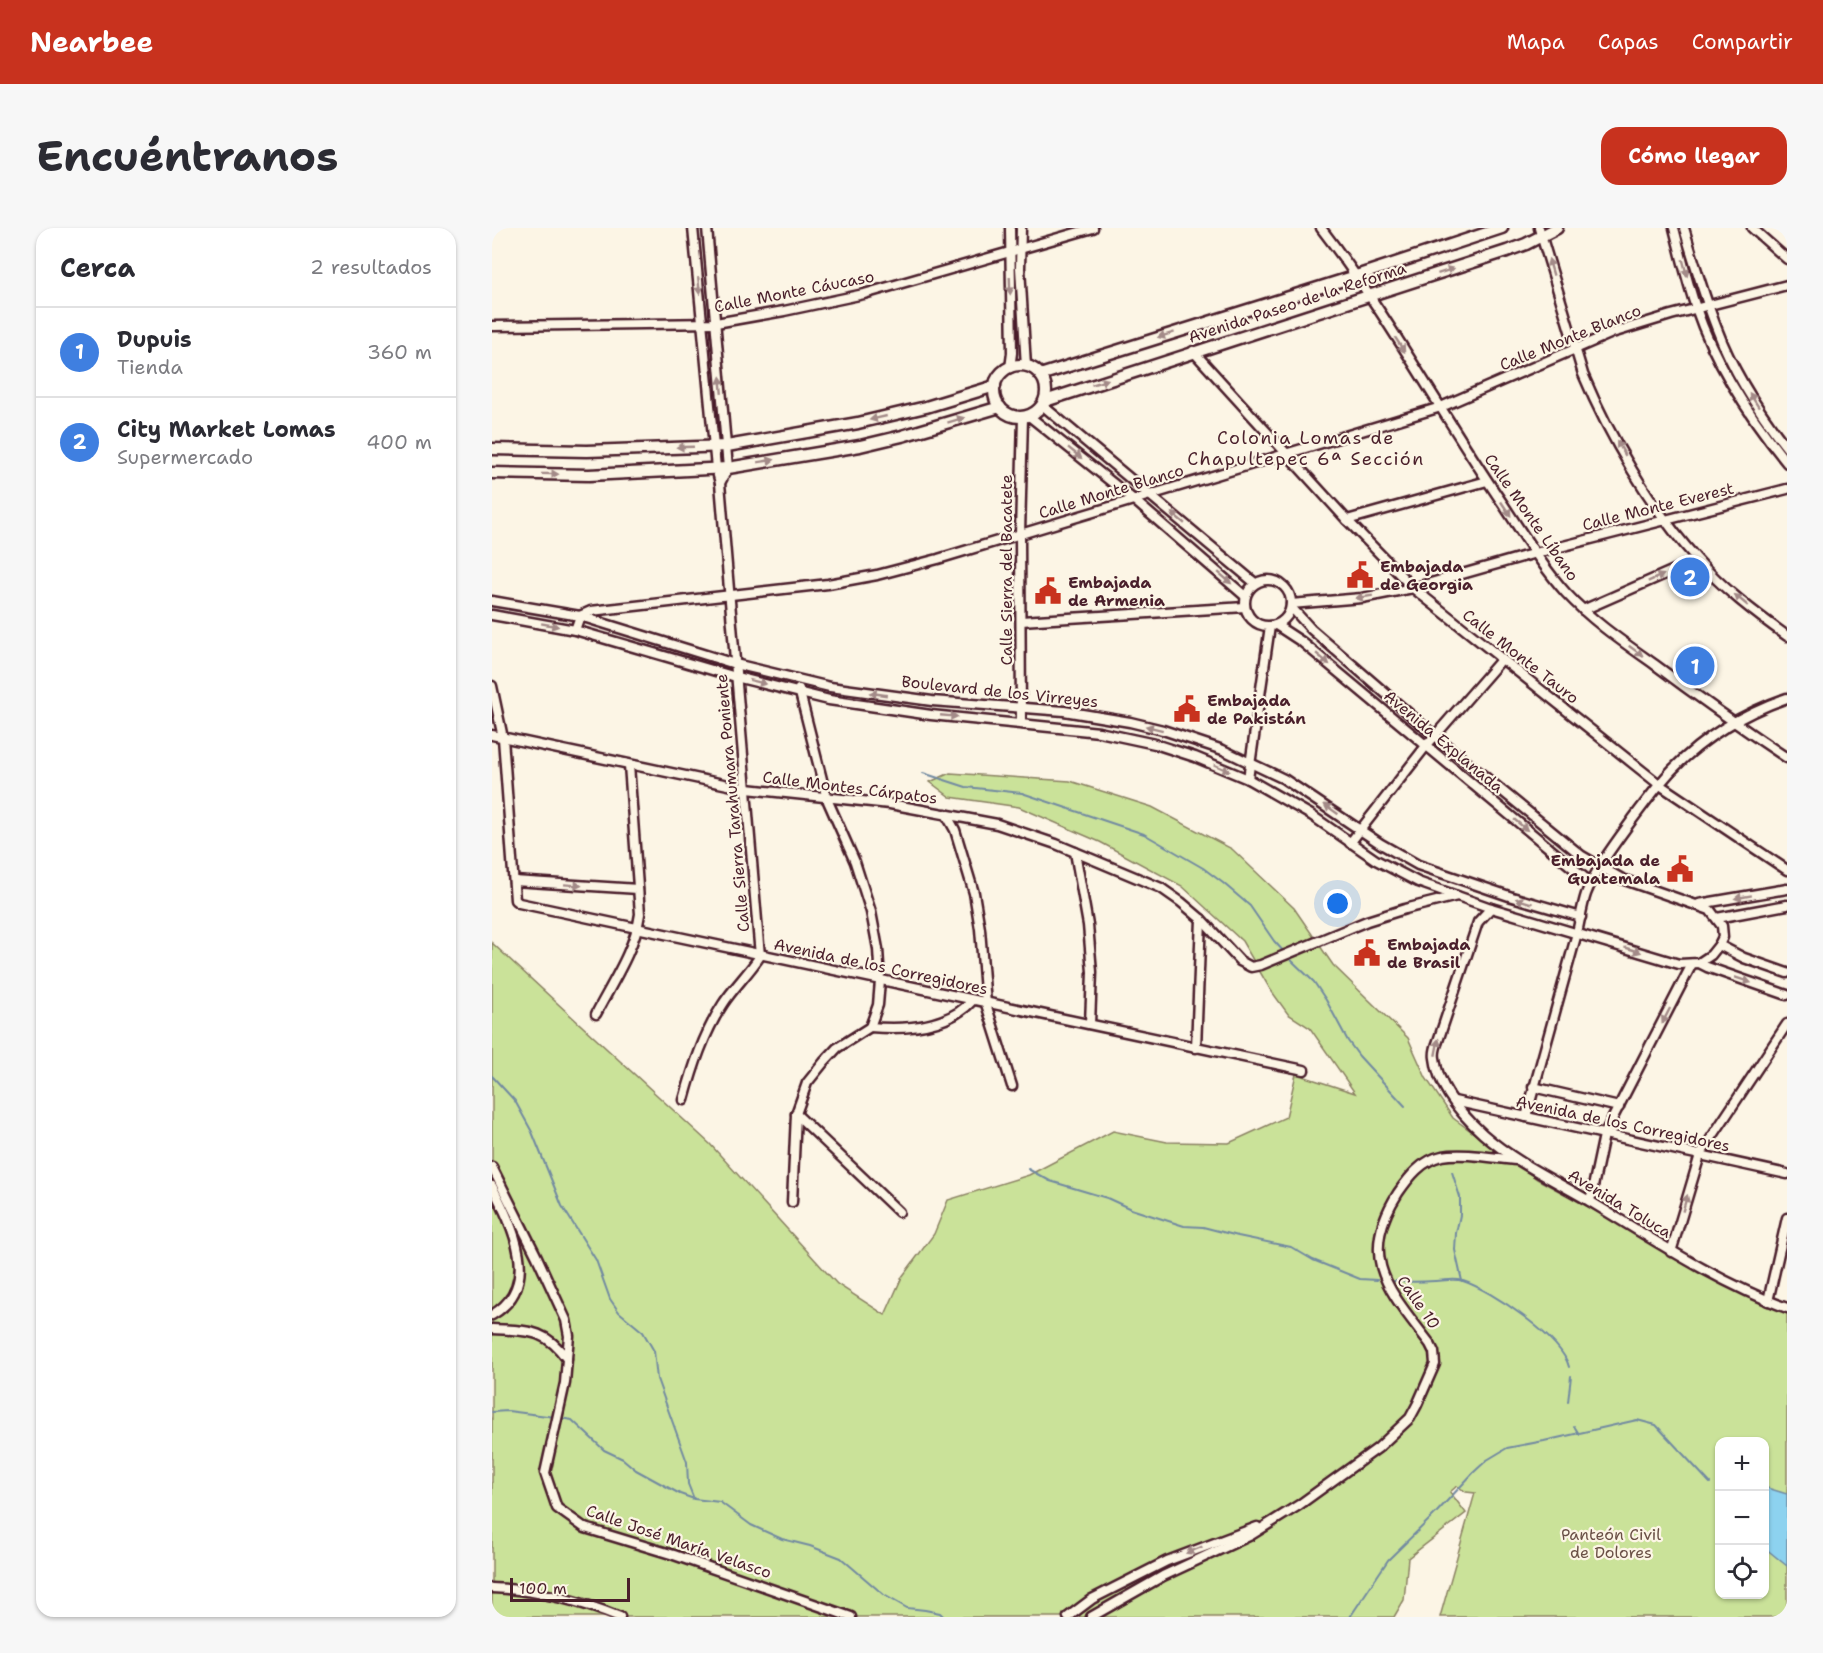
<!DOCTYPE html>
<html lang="es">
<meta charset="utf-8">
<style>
:root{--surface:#fff;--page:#f7f7f7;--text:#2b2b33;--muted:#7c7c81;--line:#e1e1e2;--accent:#c8321e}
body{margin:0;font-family:"Shantell Sans",sans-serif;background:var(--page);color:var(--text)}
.controls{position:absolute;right:18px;bottom:18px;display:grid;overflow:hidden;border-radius:12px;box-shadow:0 2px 4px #0004}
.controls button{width:54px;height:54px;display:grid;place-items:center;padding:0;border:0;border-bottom:2px solid var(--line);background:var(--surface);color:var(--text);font:30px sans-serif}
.scale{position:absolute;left:18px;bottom:15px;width:120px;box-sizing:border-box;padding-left:6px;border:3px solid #4a1f2b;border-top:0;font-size:16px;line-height:21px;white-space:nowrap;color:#4a1f2b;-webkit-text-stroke:4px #fcf5e5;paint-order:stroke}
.you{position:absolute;left:846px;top:676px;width:21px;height:21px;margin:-15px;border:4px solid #fff;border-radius:50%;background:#1a73e8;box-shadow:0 0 0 9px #1a73e833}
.badge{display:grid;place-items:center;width:39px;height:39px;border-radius:50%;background:var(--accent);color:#fff;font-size:20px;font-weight:700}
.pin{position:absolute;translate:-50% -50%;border:3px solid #fff;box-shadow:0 2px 6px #0006}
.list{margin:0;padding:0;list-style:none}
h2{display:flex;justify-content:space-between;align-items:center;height:78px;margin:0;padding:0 24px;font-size:26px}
h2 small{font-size:20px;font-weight:400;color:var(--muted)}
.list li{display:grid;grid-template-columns:39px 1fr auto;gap:18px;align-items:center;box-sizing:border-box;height:90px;padding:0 24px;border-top:2px solid var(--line)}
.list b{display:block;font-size:22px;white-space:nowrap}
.list p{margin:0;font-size:20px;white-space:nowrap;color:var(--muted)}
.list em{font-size:20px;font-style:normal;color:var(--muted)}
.icon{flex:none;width:33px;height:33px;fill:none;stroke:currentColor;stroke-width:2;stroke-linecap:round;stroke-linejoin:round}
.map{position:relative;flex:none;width:1295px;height:1389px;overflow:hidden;border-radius:18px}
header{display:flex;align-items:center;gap:36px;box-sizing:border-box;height:84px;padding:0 30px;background:var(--accent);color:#fff}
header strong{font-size:28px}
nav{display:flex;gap:33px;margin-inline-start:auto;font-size:21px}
.intro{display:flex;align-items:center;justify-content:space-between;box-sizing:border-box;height:144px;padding:0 36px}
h1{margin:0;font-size:42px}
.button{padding:15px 27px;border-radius:18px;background:var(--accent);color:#fff;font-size:21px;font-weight:700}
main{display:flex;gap:36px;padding:0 36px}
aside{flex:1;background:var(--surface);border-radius:18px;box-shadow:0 2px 4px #0004}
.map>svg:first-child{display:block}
</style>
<header>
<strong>Nearbee</strong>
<nav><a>Mapa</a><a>Capas</a><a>Compartir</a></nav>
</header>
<div class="intro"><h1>Encuéntranos</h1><a class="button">Cómo llegar</a></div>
<main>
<aside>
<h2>Cerca<small>2 resultados</small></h2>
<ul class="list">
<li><span class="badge" style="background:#3f7fe0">1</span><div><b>Dupuis</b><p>Tienda</p></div><em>360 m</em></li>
<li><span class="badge" style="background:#3f7fe0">2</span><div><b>City Market Lomas</b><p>Supermercado</p></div><em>400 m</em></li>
</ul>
</aside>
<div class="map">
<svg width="1295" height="1389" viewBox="0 0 1295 1389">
<rect width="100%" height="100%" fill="#fcf5e5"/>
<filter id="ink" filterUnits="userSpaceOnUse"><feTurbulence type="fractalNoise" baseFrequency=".0167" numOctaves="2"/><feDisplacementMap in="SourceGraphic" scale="12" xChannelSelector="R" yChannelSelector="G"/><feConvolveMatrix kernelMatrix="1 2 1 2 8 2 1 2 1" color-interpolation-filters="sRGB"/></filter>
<g filter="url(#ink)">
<!-- green -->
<path fill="#cae299" stroke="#8a8062" stroke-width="1.5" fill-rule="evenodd" d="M458 545 578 553 660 579 740 621 802 680 841 737 916 810 934 850 961 890 1045 951 1276 1077 1295 1085V1389H948L983 1265 974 1264 965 1258 958 1264 974 1285 916 1330 912 1372 902 1389H0V715L218 916 345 1056 393 1087 410 1049 442 1006 456 972 537 947 621 903 675 914 737 915 794 889 804 846 863 865 818 800 796 786 778 761 750 713 690 658 608 614 527 579 458 569 438 554ZM1228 1214H1272V1366H1228Z"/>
<!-- water -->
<path fill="#8dd2ef" stroke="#728aa1" stroke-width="1.5" d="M1272 1259 1295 1266V1338L1273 1320Z"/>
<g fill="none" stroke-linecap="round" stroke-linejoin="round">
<!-- stream -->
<g stroke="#728aa1" stroke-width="2">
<path d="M431 545 474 559 530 565 652 606 711 640 731 655 758 678 782 713 793 725"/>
<path d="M796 729 822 754 834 772 856 813 867 828 913 878"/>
<path d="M0 848 23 873 40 904 70 978 104 1032 118 1071 127 1084 151 1104 162 1123 165 1151 195 1234 196 1256 202 1271"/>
<path d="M536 941 558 953 615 970 639 981 692 998 711 999 746 1008 799 1019 821 1032 868 1051 885 1052"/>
<path d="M960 944 968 969V987L964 1005 963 1022 970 1053"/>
<path d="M901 1053C915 1054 930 1054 943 1053 953 1053 962 1050 971 1053 999 1062 1070 1110 1077 1139"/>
<path d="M1076 1174 1079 1148"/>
<path d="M0 1184 16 1183 63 1189"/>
<path d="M68 1190 80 1192 112 1222 131 1231 144 1242 188 1266 202 1271 228 1274 259 1297 290 1311 318 1318 349 1330 392 1367 415 1380 433 1382 448 1385 452 1389"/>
<path d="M1082 1198 1087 1206"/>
<path d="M858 1389 896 1332 943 1286 982 1244 995 1232 1015 1220 1052 1213 1145 1192 1164 1197 1218 1255"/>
</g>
<defs>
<g id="minor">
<path d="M215 0 236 240 228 255"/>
<path d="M529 0 528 40 534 138"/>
<path d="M829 0C896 87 949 185 1011 276 1031 306 1050 338 1074 365 1100 393 1131 414 1162 436 1206 469 1250 500 1295 530"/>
<path d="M1047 0 1091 146C1117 208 1159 280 1204 330 1230 360 1263 385 1295 408"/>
<path d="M1182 0C1189 27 1195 54 1204 80 1223 136 1258 189 1295 235"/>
<path d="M1192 0C1202 34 1212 68 1225 101 1241 144 1267 184 1295 220"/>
<path d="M1260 0 1295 31"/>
<path d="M0 98 224 95 292 83 372 66 601 0"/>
<path d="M701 123 855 292 921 360 1168 557 1295 642"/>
<path d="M518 140 520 125 518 0"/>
<path d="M550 177 763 355"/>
<path d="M537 188 642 272 753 368"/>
<path d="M855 292 995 253"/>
<circle cx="776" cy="375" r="23"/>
<path d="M0 373 88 388 243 436 338 459 440 473 572 483 638 494 671 502 731 522 792 551 889 616 926 637 1020 669 1089 689"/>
<path d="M799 376 870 370 921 360 1044 325 1295 261"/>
<path d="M1091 382 1205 332"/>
<path d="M0 387 83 402 244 449 337 472 439 487 607 504 663 516 703 529 756 551 819 587 884 632 926 654 999 680 1187 736 1207 735 1219 727 1227 717 1231 709 1230 698 1218 682 1130 651 1090 628 943 508 819 401 799 379"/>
<path d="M529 393 753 379"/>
<path d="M784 397 810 414 1099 655"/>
<path d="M83 402 88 388 99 383 336 356 385 347 446 331 949 179 1120 105 1179 87 1295 57"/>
<path d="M0 458 11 510 23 672 27 675 812 842"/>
<path d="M529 495 528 306 531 189"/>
<path d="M0 507 255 561 398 576 505 596 564 616 669 660 689 674 709 691 748 733 759 739 769 737 875 693 913 681 965 668"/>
<path d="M756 551 778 398"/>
<path d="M454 586 463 602 482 665 488 701 494 776 520 858"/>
<path d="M858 615 934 518 1009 432"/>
<path d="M583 624 596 697 600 744 598 796"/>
<path d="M22 653 146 661"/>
<path d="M1207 676 1295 661"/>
<path d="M999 680 986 694 946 813C944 818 942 825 943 830 946 859 970 887 991 906 1024 935 1062 952 1099 974 1162 1012 1225 1054 1295 1080"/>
<path d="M1225 690 1295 677"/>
<path d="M1227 717 1252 730 1295 745"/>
<path d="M1207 735 1215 739 1295 767"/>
<path d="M104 786C120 755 143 721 148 686L137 537"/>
<path d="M378 799C413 802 456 800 481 772"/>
<path d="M704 820 709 691"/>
<path d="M1041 859 1127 879"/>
<path d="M192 872C201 839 212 805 231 776 242 759 257 745 268 728L228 255 224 240 201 0"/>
<path d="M962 873 1295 946"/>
<path d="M304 886 407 984"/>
<path d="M1034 889 1085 705C1088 692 1090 678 1094 666 1104 640 1124 614 1140 592 1153 575 1165 558 1180 542 1212 509 1252 485 1295 470"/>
<path d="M0 939 45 1029 74 1092 77 1108 75 1130"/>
<path d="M0 958C20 997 51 1057 0 1087"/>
<path d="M1098 973 1112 907 1200 736"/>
<path d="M300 974 304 886 315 855 332 834 345 820 378 799 386 777 388 753 386 721 379 684 363 634 335 571 307 461"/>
<path d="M1179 1024 1208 927 1295 796"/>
<path d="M1276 1073 1295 990"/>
<path d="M0 1101C35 1103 53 1100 75 1131L73 1155 53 1245 65 1280 93 1300 182 1327 359 1389"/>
<path d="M0 1360C45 1362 86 1372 128 1389"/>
<path d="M576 1389 600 1371 675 1333 765 1299"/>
<path d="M599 1389 671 1348 759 1307 807 1277 886 1220 918 1190 925 1177 943 1136 942 1124 938 1116C898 1063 864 1031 906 965 917 949 930 932 950 928 971 924 1002 930 1024 932"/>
</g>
<g id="major">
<circle cx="528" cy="163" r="26"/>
<path d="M548 147 864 48 1010 0"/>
<path d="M553 173 1015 23 1034 16 1065 0"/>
<path d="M0 221 95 223 235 218 366 195 434 179 503 158"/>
<path d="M0 245 97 247 236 240 368 218 410 208 508 179"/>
</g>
</defs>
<!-- minor casing -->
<use href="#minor" stroke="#4a1f2b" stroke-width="13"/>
<!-- major casing -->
<use href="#major" stroke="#4a1f2b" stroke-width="15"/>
<!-- minor -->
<use href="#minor" stroke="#fcf5e5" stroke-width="8"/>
<!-- major -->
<use href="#major" stroke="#fcf5e5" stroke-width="10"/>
</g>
<!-- one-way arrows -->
<defs><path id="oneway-solid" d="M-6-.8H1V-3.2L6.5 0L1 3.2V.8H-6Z" transform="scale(1.5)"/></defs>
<g fill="#a38a88">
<use href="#oneway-solid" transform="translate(1059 39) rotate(-106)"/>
<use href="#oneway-solid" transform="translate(1193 40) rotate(75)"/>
<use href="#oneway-solid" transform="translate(954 43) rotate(-18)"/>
<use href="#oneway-solid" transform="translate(207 58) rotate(85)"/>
<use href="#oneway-solid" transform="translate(518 58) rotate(88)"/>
<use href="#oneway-solid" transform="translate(674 107) rotate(163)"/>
<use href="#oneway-solid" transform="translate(908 117) rotate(57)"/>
<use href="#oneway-solid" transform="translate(608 154) rotate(-18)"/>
<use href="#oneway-solid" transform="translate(229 157) rotate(-95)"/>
<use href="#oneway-solid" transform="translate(1262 172) rotate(-123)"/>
<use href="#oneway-solid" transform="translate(386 190) rotate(167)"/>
<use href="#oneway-solid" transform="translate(464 192) rotate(-17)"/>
<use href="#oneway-solid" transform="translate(193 219) rotate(178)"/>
<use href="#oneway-solid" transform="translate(1129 220) rotate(-120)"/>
<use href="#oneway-solid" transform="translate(583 225) rotate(39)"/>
<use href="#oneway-solid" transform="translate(274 233) rotate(-9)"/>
<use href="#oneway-solid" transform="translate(58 246) rotate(1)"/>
<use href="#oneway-solid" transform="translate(1014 281) rotate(56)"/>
<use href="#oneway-solid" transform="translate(686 290) rotate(-140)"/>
<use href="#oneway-solid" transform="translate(733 350) rotate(41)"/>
<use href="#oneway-solid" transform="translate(1164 350) rotate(-24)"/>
<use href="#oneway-solid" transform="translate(872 369) rotate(171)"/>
<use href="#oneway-solid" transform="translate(1249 372) rotate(-140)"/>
<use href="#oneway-solid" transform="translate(58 397) rotate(10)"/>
<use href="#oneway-solid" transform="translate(1144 423) rotate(36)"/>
<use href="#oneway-solid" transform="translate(831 431) rotate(40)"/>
<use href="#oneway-solid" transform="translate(266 454) rotate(14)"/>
<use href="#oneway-solid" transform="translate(386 466) rotate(-172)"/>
<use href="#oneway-solid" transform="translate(457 488) rotate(5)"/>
<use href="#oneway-solid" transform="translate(662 500) rotate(-166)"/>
<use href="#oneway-solid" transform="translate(730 540) rotate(23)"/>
<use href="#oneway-solid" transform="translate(839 581) rotate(-145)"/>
<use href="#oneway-solid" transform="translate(1029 597) rotate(40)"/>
<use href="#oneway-solid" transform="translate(81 657) rotate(4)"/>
<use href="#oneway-solid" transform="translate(1251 669) rotate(170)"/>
<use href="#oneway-solid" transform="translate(1032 673) rotate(-163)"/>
<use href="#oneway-solid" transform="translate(1141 722) rotate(17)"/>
<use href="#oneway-solid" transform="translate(1251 752) rotate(19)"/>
<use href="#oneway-solid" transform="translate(1174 788) rotate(117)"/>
<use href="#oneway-solid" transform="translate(945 819) rotate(-79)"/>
<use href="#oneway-solid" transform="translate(1193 975) rotate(-74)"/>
<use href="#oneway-solid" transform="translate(702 1322) rotate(158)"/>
</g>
</g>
<!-- icons -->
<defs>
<symbol id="civic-bare" viewBox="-9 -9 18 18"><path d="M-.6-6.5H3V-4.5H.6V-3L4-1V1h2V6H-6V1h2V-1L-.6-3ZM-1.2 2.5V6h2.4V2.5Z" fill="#c8321e" stroke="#fcf5e5" stroke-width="2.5" paint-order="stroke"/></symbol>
</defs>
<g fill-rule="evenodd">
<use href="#civic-bare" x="849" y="328" width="38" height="38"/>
<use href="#civic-bare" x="537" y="344" width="38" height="38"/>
<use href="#civic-bare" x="676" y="462" width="38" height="38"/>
<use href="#civic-bare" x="1169" y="622" width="38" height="38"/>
<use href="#civic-bare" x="856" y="706" width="38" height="38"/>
</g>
<g text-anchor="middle" stroke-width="4.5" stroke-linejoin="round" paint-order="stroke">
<!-- street labels -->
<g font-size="16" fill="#4a1f2b" stroke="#fcf5e5">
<text transform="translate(302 63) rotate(-11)" y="6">Calle Monte Cáucaso</text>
<text transform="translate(805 74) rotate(-18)" y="6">Avenida Paseo de la Reforma</text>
<text transform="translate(1078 109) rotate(-22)" y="6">Calle Monte Blanco</text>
<text transform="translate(619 263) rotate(-17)" y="6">Calle Monte Blanco</text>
<text transform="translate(1166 278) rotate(-14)" y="6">Calle Monte Everest</text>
<text transform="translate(1040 289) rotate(55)" y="6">Calle Monte Líbano</text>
<text transform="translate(514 342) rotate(-90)" y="6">Calle Sierra del Bacatete</text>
<text transform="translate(1029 428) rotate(38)" y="6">Calle Monte Tauro</text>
<text transform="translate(508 463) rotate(6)" y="6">Boulevard de los Virreyes</text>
<text transform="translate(952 513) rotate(40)" y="6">Avenida Explanada</text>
<text transform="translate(358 559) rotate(7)" y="6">Calle Montes Cárpatos</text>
<text transform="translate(240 575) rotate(-95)" y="6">Calle Sierra Tarahumara Poniente</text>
<text transform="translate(389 738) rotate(12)" y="6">Avenida de los Corregidores</text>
<text transform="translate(1131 895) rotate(12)" y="6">Avenida de los Corregidores</text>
<text transform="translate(1128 975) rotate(31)" y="6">Avenida Toluca</text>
<text transform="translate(927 1074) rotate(55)" y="6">Calle 10</text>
<text transform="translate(187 1313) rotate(19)" y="6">Calle José María Velasco</text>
</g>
<!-- poi labels -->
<g font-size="16" font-weight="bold" fill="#4a1f2b" stroke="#fcf5e5" text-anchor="start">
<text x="888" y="344">Embajada<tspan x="888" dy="18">de Georgia</tspan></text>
<text x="576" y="360">Embajada<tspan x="576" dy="18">de Armenia</tspan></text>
<text x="715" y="478">Embajada<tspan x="715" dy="18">de Pakistán</tspan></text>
<text x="1168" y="638" text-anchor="end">Embajada de<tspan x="1168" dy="18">Guatemala</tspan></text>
<text x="895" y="722">Embajada<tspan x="895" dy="18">de Brasil</tspan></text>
</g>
<!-- park labels -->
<g font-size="16" fill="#6a5046" stroke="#fcf5e5">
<text x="1119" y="1312">Panteón Civil<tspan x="1119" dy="18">de Dolores</tspan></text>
</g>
<!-- neighbourhood labels -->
<g font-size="18" letter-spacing="1.5" fill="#4a1f2b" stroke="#fcf5e5">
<text x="814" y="216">Colonia Lomas de<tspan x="814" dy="21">Chapultepec 6ª Sección</tspan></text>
</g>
</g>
</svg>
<div class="controls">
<button>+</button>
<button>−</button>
<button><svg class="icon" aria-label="locate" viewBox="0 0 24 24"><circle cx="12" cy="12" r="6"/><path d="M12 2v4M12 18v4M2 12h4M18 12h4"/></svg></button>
</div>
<div class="scale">100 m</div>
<div class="you"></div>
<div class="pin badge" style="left:1203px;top:438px;background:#3f7fe0">1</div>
<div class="pin badge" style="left:1198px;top:349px;background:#3f7fe0">2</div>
</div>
</main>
